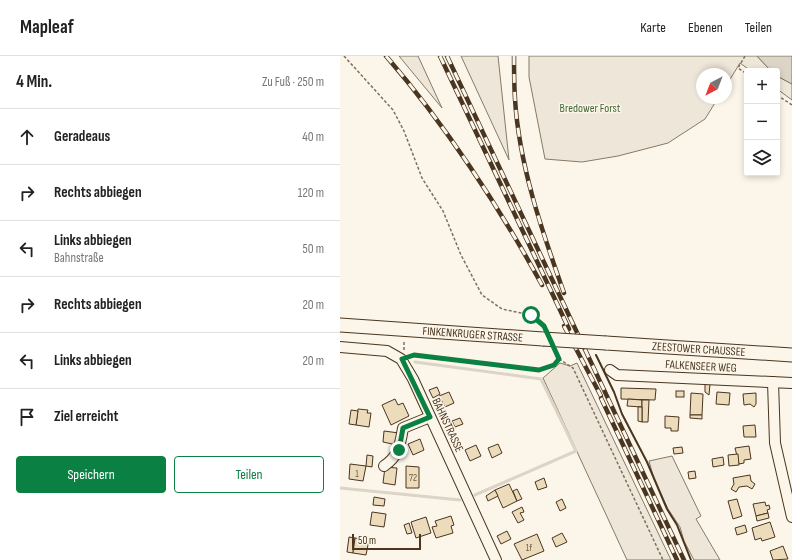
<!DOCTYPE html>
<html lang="de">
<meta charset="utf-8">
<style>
:root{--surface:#fff;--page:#f2f2f2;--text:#222;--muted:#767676;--line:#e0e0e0;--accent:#0b8043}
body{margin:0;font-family:"Sofia Sans Condensed",sans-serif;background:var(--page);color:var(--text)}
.controls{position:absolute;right:12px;top:12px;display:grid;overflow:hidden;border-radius:4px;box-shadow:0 2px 6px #0003}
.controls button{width:36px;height:36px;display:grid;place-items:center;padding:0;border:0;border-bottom:1px solid var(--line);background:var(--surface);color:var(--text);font:20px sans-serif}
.compass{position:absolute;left:356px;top:12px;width:36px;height:36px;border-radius:50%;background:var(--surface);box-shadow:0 2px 6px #0003;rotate:222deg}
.scale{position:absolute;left:12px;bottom:10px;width:69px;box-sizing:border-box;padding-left:4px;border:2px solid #4a3520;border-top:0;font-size:11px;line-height:14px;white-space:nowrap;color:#4a3520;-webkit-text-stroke:3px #fbf6e9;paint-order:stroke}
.stop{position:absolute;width:12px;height:12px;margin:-9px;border:3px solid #0b8043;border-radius:50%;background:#fff}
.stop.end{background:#0b8043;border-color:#fff;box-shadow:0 1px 4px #0008}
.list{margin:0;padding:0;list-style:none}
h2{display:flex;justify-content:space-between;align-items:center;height:52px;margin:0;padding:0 16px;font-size:17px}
h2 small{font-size:13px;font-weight:400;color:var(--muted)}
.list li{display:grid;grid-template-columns:26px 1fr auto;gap:12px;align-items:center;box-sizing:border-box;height:56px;padding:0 16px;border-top:1px solid var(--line)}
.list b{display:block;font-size:15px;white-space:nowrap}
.list p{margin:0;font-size:13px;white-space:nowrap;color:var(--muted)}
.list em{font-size:13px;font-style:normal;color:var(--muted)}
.actions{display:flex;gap:8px;padding:12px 16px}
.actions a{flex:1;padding:9px 0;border:1px solid var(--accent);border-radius:4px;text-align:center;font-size:14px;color:var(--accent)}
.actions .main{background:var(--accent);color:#fff}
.icon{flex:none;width:22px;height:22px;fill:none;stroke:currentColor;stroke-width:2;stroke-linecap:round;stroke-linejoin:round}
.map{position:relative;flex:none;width:452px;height:504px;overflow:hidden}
header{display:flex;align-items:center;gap:24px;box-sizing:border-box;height:56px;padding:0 20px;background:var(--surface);border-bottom:1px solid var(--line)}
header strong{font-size:19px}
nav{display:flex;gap:22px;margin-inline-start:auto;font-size:14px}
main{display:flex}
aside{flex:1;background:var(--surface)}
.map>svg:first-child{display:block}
</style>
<header>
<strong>Mapleaf</strong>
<nav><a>Karte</a><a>Ebenen</a><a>Teilen</a></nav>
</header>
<main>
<aside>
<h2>4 Min.<small>Zu Fuß · 250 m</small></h2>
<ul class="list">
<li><svg class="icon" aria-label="ahead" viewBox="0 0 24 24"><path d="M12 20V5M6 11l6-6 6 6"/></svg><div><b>Geradeaus</b></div><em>40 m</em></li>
<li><svg class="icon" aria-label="right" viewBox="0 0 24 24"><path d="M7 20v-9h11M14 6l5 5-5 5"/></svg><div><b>Rechts abbiegen</b></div><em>120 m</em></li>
<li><svg class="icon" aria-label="left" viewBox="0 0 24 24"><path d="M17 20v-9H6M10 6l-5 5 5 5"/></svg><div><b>Links abbiegen</b><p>Bahnstraße</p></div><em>50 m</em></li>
<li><svg class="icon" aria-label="right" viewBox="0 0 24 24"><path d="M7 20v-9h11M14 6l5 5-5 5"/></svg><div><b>Rechts abbiegen</b></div><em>20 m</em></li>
<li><svg class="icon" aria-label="left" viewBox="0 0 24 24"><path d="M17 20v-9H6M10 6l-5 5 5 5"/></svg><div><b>Links abbiegen</b></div><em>20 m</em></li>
<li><svg class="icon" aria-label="arrive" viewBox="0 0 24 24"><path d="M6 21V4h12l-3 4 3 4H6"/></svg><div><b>Ziel erreicht</b></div></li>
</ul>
<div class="actions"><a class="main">Speichern</a><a>Teilen</a></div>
</aside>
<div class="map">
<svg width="452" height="504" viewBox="0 0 452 504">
<rect width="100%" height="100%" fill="#fbf6e9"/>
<!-- green -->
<g fill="#ede6d9" stroke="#887966">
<path d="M59 0H78L102 52Z"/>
<path d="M121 0H158L169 104Z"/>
<path d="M189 0H417L431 15H411L400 7 386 30V18H362V42H378L365 63 328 87 278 100 242 106 205 103 189 21Z"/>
<path d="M437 20 452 28V44L437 33Z"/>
<path d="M220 307 230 310 237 307 331 504H287L203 322Z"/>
<path d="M332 400 361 460 356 463 380 504H354L344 485 340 471 328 453 314 423 309 405Z"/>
</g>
<!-- water -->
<path fill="#dcd4c6" stroke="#887966" d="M417 0H452V28L437 20V15H431Z"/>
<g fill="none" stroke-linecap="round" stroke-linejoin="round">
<!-- stream -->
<g stroke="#dcd4c6" stroke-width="3">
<path d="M75 306 201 323 236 395 135 439"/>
<path d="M0 432 120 444"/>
</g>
</g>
<!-- building -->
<g fill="#ecdcbc" stroke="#4a3520">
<path d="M365 328H370L369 339 365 336Z"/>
<path d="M97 331 100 338 93 342 89 334Z"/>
<path d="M281 332 316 333 315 344 281 343Z"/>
<rect x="336" y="335" width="8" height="6"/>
<path d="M109 336 114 347 105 351 99 340Z"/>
<path d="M377 336 390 337 389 349 376 348Z"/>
<path d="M351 337 363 338 362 359H350Z"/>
<path d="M416 337V348L414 351 410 348 404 349 403 338Z"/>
<path d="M55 343 58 349 63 347 69 360 51 369 42 349Z"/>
<path d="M288 343 302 344V351L287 350Z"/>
<path d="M302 344H309L308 366H302Z"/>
<path d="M298 351H302V366L298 365Z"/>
<path d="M18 353 28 354 27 357H31L29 371 16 369Z"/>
<path d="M11 354 18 355 16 369 9 368Z"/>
<path d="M350 359H362V363L350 362Z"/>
<path d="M325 360 339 361 338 375H331V372H325Z"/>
<path d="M120 362 123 368 115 371 112 365Z"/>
<path d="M415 369 416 381H404L403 370Z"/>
<path d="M44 375 59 377 57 389 43 386Z"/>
<path d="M80 383 84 394 73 399 68 388Z"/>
<path d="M158 388 162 397 152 402 148 392Z"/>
<path d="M136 389 141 400 130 405 125 394Z"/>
<path d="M409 390 411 403 404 404V407L399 408 395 392Z"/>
<path d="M342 391 343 397 334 398 333 392Z"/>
<path d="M398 398 399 409 389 410 388 399Z"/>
<path d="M27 399 33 400 32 411 26 410Z"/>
<path d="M383 401 384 409 373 411 372 403Z"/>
<path d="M10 408 26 410 23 425 9 423Z"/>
<path d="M66 410 79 411V432H66Z"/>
<path d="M45 411 57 412 55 429 43 427Z"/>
<path d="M355 415 356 422 349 423 348 416Z"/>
<path d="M410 419 411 425 415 428 412 433 407 430 399 431 396 436 391 433 394 428 393 422Z"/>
<path d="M204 422 207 431 198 434 195 426Z"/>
<path d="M169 428 177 445 163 452 155 434Z"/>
<path d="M177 433 182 443 177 445 173 435Z"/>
<path d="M155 434 158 440 148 445 146 440Z"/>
<path d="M34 441 45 443 44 450 33 449Z"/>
<path d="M222 443 226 452 220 455 216 446Z"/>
<path d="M397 443 402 460 393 463 388 445Z"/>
<path d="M425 446 426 450 429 449 430 453 427 454 428 457 416 460 413 448Z"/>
<path d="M182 451 184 456 180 457 184 464 178 467 172 456Z"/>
<path d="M32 456 46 458 44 471 30 469Z"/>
<path d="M428 457 429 462 417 465 416 460Z"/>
<path d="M111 460 114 469 111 470 113 477 96 482 92 471 97 470 95 465Z"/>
<path d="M86 461 91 477 76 482 71 466Z"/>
<path d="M430 466 435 481 422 485 421 482 415 484 412 472Z"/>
<path d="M69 467 72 477 67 478 64 469Z"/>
<path d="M405 469 407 476 397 479 395 472Z"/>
<path d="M167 475 171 483 161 488 157 480Z"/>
<path d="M222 477 227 486 216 491 212 482Z"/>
<path d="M197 478 204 495 182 504 174 488Z"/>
<path d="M9 481 15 482 13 497 7 496Z"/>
<path d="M15 482 29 484 26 499 13 497Z"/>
<path d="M443 490 448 503 433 504 430 495Z"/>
</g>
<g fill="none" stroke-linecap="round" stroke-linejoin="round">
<defs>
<g id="minor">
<path d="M0 291 47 295 61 303 73 323 156 504"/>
<path d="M270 314 277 319 452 327"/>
<path d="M433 326 435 387 452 461"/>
<path d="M44 410C59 400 60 389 63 372L90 361"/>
</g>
<g id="major">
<path id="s1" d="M0 269 203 283"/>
<path id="s2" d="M266 287 452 299"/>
</g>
</defs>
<!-- minor casing -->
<use href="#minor" stroke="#4a3520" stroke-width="12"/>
<!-- major casing -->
<use href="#major" stroke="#4a3520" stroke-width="15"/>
<!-- path -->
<g stroke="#7f6f5c" stroke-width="1.5" stroke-dasharray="3 2" stroke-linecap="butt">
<path d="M4 0 53 54 64 75 82 122 103 155 121 199 142 239 162 253 191 259 205 273"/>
<path d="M405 0 398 12 407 18"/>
<path d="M437 39 452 49"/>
<path d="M64 294V284"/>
<path d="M71 300 74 299 199 314 214 309 219 303 215 294"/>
<path d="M219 303 233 312 323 504"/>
</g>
<!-- minor -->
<use href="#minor" stroke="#fbf6e9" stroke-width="10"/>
<!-- major -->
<use href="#major" stroke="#fbf6e9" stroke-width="13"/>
<defs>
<g id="rail">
<path d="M46 0C104 67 160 152 202 229"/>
<path d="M100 0 229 273"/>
<path d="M107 0 344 504"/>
<path d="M174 0C174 14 174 28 175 43 179 109 202 175 224 237"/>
<path d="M224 270 261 340"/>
<path d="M261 342 337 504"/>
</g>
</defs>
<!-- rail casing -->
<use href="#rail" stroke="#4a3520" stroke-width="4.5"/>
<!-- rail -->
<use href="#rail" stroke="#fbf6e9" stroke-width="3" stroke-dasharray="9" stroke-linecap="butt"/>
<defs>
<path id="major-bridge" d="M203 283 266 287"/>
</defs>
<!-- major-bridge casing -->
<use href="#major-bridge" stroke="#4a3520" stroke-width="15" stroke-linecap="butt"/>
<!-- major-bridge -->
<use href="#major-bridge" stroke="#fbf6e9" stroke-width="13"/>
<!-- wall -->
<path stroke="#4a3520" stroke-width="2" d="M256 299 274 336 282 358 307 406 327 453 337 469 351 504"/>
</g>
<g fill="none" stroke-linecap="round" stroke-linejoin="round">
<!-- route -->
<path stroke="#0b8043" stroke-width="5" d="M59 394 63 372 90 361 62 303 74 299 199 314 214 309 219 303 204 270 191 259"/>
</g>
<g text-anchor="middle" stroke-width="3" stroke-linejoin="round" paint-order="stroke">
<!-- number labels -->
<g font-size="10" fill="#725f47">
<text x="17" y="421">1</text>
<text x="73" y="425">72</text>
<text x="189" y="495">1f</text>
</g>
<!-- park labels -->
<g font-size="12" fill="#436837" stroke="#fbf6e9">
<text x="250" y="56">Bredower Forst</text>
</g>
<!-- street labels -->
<g font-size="12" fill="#4a3520" stroke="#fbf6e9">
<text dy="4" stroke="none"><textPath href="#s1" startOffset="133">FINKENKRUGER STRASSE</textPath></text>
<text dy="4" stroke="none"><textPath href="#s2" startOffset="93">ZEESTOWER CHAUSSEE</textPath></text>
<text transform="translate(361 310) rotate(3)" y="4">FALKENSEER WEG</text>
<text transform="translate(108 369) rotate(65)" y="4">BAHNSTRASSE</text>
</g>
</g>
</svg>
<div class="controls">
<button>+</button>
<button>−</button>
<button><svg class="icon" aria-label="layers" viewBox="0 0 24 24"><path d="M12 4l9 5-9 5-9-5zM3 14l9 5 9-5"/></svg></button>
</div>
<svg class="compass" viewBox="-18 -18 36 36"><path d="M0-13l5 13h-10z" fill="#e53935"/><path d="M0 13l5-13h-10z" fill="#767676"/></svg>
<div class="scale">50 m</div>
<div class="stop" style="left:191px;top:259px"></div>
<div class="stop end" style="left:59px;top:394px"></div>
</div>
</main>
